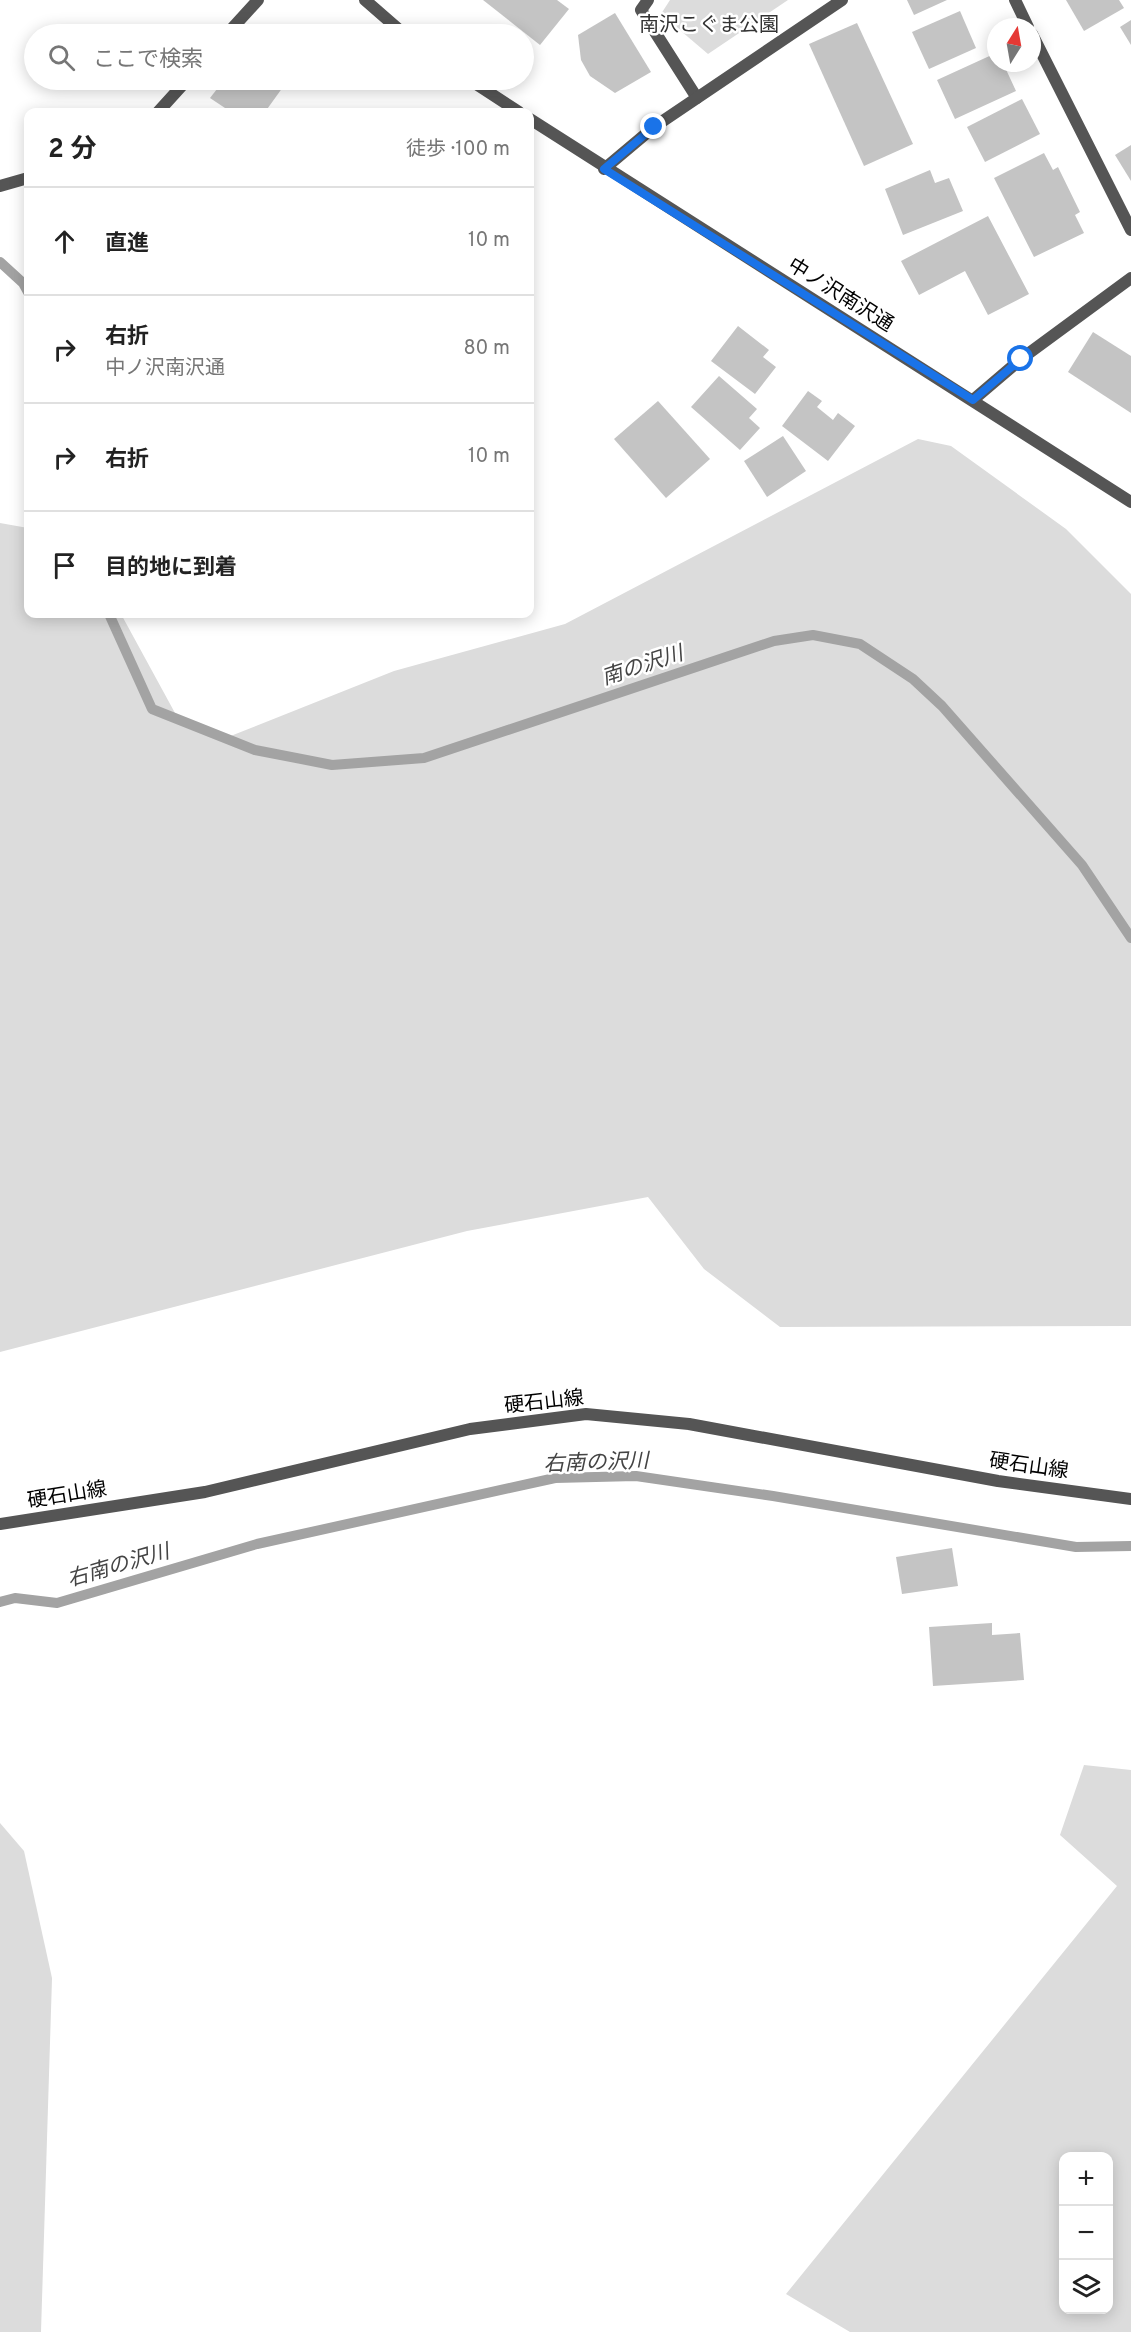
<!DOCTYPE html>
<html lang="ja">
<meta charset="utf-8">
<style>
:root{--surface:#fff;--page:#f6f6f6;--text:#222;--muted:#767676;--line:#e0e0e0}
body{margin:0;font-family:Overpass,"Noto Sans JP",sans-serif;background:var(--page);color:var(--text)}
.controls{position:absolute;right:18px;bottom:18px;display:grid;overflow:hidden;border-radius:12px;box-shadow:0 3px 15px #0003}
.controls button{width:54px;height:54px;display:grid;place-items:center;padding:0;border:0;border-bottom:2px solid var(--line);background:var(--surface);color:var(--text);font:30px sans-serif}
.compass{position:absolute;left:987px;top:18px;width:54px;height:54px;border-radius:50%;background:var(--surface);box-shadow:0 3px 15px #0003;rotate:11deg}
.stop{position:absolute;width:18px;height:18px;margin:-14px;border:4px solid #1a73e8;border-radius:50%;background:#fff}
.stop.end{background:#1a73e8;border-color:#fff;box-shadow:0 2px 6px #0008}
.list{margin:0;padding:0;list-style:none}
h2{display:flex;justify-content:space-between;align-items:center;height:78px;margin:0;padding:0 24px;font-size:26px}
h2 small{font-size:20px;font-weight:400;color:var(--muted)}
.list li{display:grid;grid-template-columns:39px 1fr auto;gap:18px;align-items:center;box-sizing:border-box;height:108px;padding:0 24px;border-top:2px solid var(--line)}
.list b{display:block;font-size:22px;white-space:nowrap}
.list p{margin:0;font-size:20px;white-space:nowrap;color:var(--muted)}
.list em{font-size:20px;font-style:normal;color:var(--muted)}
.icon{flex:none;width:33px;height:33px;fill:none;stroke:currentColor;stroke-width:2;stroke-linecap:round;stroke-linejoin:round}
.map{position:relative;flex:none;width:1131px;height:2332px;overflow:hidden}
.search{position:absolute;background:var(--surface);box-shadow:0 3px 15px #0003;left:24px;top:24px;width:510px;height:66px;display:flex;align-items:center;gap:15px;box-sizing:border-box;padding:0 21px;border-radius:33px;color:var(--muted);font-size:22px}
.panel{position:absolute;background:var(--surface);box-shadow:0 3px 15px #0003;left:24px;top:108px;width:510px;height:510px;border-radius:12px}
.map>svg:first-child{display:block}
</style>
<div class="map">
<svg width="1131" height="2332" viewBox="0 0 1131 2332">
<rect width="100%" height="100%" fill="#fff"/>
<!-- green -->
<g fill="#dcdcdc" fill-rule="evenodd">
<path d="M670 0H788L708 54 661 14Z"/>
<path d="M918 439 951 446 1066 529 1131 594V1326L780 1327 704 1269 648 1197 467 1231 0 1352V523L28 528V614H121L175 713 223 739 394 671 565 624Z"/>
<path d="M1084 1765 1131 1770V2332H850L786 2294 1117 1886 1060 1835ZM1064 2156H1108V2310H1064Z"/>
<path d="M0 1823 24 1851 52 1978 41 2332H0Z"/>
</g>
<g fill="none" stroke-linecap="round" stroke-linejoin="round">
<!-- stream -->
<g stroke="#a3a3a3" stroke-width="10">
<path d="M0 262 23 283 28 292"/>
<path d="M109 614 152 709 255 750 332 765 424 758 774 641 813 635 860 644 913 679 942 706 1082 865 1131 938"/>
<path d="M0 1602 15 1598 57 1603 257 1544 555 1478 636 1476 773 1496 1076 1547 1131 1546"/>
</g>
</g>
<!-- building -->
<g fill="#c4c4c4">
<path d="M483 0H557L569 9 540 45Z"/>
<path d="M907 0H947L914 15Z"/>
<path d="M1066 0H1119L1124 8 1084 31Z"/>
<path d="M960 11 976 48 929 69 912 32Z"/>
<path d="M615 13 651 72 615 93 590 76 581 60 578 35Z"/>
<path d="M1131 20V45L1120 27Z"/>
<path d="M857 23 913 144 864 166 809 44Z"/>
<path d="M301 27 312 34H296Z"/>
<path d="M996 53V63H1003L1016 91 955 119 937 80Z"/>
<path d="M224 80H288L265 112H231L210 98Z"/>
<path d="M1022 99 1040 134 985 162 967 127Z"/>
<path d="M1131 145V181L1115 155Z"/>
<path d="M1044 153 1053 170 1058 167 1080 212 1075 215 1084 233 1034 257 994 178Z"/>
<path d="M930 170 935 183 949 178 963 211 903 235 885 189Z"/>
<path d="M988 216 1029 294 988 315 965 271 919 295 901 261Z"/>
<path d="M738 326 769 350 763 357 776 367 755 394 711 361Z"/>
<path d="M1093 332 1131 356V413L1068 372Z"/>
<path d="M719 376 757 409 749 418 760 428 740 450 691 407Z"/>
<path d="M808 391 822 401 817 407 833 420 838 413 855 426 828 461 782 426Z"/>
<path d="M658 401 710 459 666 498 614 439Z"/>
<path d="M783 436 806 471 767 497 744 461Z"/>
<path d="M952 1548 958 1586 902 1594 896 1557Z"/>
<path d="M992 1623V1635L1020 1633 1024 1680 933 1686 929 1627Z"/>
</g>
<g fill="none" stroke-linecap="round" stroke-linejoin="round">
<!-- minor -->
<g stroke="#555" stroke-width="12">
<path d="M648 0 641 10 697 98"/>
<path d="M1015 0 1028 27"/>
<path d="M227 34 258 0"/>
<path d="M1032 34 1131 230"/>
<path d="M158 112 187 80"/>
<path d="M604 169 654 127 842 0"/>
<path d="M0 186 28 178"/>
<path d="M973 400 1021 359 1131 278"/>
</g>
<!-- tertiary -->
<g stroke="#555" stroke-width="12">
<path d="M365 0 404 34"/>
<path d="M470 80 519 112"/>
<path d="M530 119 1131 502"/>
<path d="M0 1524 205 1492 470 1429 586 1414 689 1424 998 1481 1131 1499"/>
</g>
</g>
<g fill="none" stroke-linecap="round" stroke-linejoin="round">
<!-- route -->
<path stroke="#1a73e8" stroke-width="8" d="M654 127 604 169 973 400 1021 359"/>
</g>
<g text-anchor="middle" stroke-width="5" stroke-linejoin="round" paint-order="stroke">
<!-- park labels -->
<g font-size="20" fill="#333" stroke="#fff">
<text x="709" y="31">南沢こぐま公園</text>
</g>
<!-- street labels -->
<g font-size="20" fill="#000" stroke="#fff">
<text transform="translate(841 294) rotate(32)" y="7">中ノ沢南沢通</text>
<text transform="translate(544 1401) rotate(-6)" y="7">硬石山線</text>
<text transform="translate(1029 1465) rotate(8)" y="7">硬石山線</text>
<text transform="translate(67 1494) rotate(-9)" y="7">硬石山線</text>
</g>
<!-- water labels -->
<g font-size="21" font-style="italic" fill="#444" stroke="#fff">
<text transform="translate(642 665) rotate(-18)" y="7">南の沢川</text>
<text transform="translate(596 1462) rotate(-2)" y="7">右南の沢川</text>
<text transform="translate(118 1565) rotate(-16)" y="7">右南の沢川</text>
</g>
</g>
</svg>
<div class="controls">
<button>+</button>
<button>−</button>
<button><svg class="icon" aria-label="layers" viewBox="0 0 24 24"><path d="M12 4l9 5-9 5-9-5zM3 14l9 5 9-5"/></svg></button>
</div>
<svg class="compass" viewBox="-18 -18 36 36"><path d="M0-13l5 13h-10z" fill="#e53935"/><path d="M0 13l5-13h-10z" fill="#767676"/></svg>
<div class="stop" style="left:1021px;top:359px"></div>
<div class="stop end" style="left:654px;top:127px"></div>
<div class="search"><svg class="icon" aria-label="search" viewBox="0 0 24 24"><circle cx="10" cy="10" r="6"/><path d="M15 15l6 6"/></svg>ここで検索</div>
<section class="panel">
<h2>2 分<small>徒歩 · 100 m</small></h2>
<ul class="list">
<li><svg class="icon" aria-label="ahead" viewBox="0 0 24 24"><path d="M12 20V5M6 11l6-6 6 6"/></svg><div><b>直進</b></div><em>10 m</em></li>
<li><svg class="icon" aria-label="right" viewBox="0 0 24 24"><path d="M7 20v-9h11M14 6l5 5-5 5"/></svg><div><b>右折</b><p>中ノ沢南沢通</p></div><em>80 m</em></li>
<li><svg class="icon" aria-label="right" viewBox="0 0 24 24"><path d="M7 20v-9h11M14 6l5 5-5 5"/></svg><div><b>右折</b></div><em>10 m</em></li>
<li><svg class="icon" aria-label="arrive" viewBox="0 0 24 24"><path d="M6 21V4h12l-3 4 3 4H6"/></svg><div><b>目的地に到着</b></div></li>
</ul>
</section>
</div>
